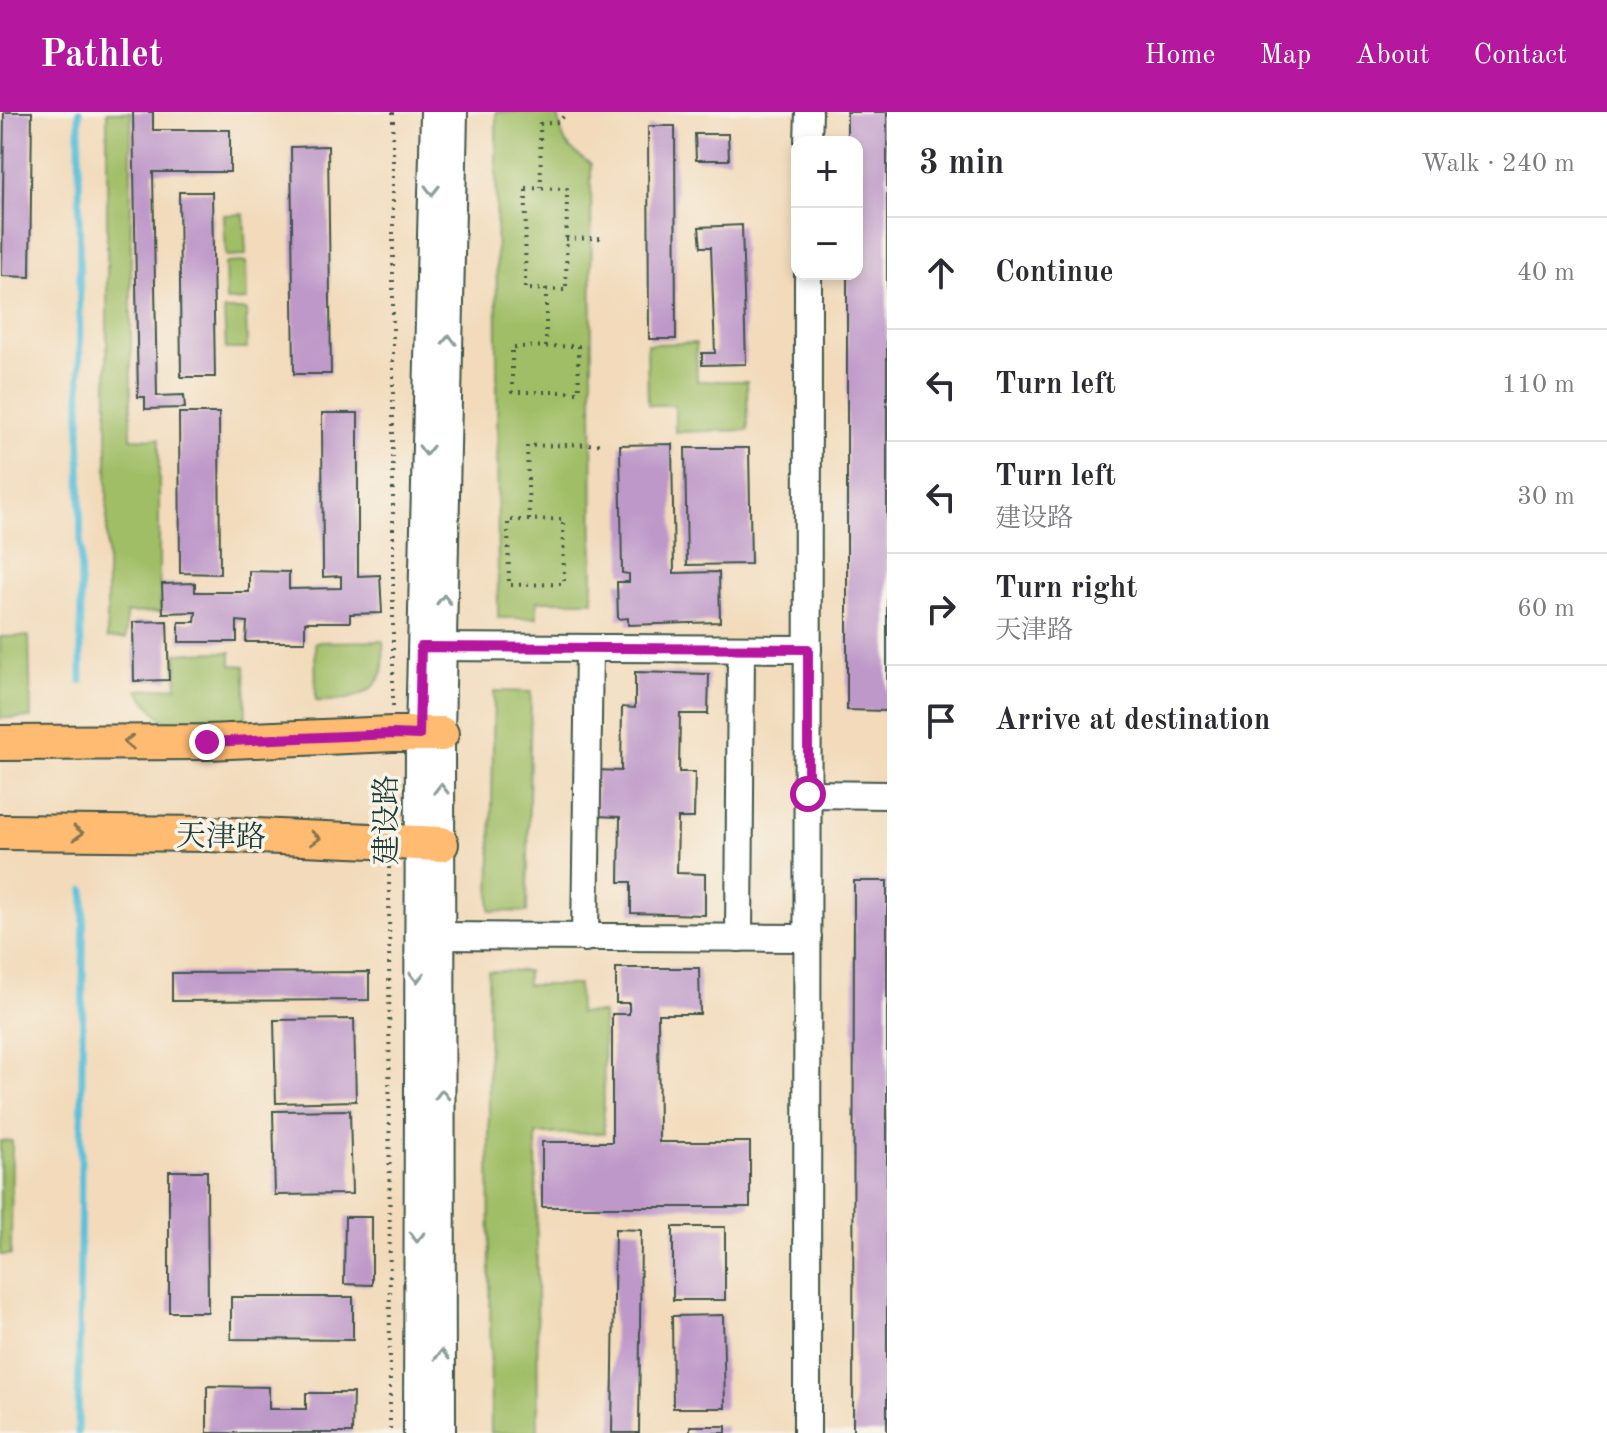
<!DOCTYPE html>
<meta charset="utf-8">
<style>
:root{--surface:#fff;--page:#f2f2f3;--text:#2b2b33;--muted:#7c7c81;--line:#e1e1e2;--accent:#b5179e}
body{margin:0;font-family:"Old Standard TT","Noto Serif SC",serif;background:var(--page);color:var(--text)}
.controls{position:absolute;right:24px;top:24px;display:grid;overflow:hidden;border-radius:16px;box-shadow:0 4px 12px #0003}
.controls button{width:72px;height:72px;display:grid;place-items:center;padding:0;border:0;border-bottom:2px solid var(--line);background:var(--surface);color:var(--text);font:40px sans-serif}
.stop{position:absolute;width:24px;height:24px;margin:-18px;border:6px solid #b5179e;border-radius:50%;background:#fff}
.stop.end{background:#b5179e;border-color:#fff;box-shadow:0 2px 8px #0008}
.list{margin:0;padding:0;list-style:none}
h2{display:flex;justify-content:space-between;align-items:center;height:104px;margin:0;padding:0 32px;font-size:34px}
h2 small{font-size:26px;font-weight:400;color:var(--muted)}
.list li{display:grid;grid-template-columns:52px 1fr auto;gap:24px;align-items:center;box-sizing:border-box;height:112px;padding:0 32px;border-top:2px solid var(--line)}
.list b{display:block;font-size:30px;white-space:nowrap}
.list p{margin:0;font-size:26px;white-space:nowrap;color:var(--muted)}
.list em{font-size:26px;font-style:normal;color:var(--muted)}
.icon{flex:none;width:44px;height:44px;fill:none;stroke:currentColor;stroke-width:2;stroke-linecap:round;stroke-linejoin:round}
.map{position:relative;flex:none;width:887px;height:1321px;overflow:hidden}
header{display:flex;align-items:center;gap:48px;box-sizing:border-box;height:112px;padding:0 40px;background:var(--accent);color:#fff}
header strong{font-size:38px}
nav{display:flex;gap:44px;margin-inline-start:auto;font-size:28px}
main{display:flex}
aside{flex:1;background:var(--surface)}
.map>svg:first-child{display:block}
</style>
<header>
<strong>Pathlet</strong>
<nav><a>Home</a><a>Map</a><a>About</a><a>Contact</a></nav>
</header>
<main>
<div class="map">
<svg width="887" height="1321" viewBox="0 0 887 1321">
<rect width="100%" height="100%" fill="#f7f3e8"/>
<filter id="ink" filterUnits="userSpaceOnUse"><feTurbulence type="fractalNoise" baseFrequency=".0125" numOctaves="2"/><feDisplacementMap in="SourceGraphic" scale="16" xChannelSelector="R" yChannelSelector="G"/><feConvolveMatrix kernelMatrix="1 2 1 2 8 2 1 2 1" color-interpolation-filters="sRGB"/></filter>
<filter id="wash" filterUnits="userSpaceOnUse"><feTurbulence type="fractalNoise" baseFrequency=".006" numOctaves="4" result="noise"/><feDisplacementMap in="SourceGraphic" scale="32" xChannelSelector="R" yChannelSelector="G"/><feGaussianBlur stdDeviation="1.8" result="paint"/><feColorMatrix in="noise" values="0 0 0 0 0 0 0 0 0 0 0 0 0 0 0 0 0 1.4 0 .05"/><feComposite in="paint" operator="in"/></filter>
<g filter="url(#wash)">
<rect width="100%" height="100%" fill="#f2daba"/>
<!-- green -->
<g fill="#a0be66" stroke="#607e4d" stroke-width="2">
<path d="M107 0H131V326L159 327V461L161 500 126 501V527L107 526Z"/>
<path d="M496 0H558C562 32 566 35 591 52L593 489H537V506H498Z"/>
<path d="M244 102 246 143 226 144 224 103Z"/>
<path d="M246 150 247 188 226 189 225 151Z"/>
<path d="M224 198H246L247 237H226Z"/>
<path d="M696 231 697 269H747L748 318 675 320V293H648L647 232Z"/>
<path d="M29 524 31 606H0V525Z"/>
<path d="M383 529C383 539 385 551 382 561 372 587 339 590 316 589L315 530Z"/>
<path d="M231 540V553L245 554 246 616C229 615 175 617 163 607 153 600 145 588 138 578L177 575 176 541Z"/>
<path d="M494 579 531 580 527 800 490 799Z"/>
<path d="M488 859H527V873H578L579 901H603L604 1021 536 1022 538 1321H491Z"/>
<path d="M0 1029H12L11 1143H0Z"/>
</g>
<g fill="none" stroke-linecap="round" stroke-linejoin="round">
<!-- stream -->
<g stroke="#5bc0d9" stroke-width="7">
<path d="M79 0 81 569"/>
<path d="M78 1321 84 778"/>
</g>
</g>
<g id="blocks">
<!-- building -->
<g fill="#be98c9">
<path d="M4 0H32L30 165 2 164Z"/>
<path d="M133 0H153V18H230V60H153L157 284 184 283 185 296 145 297V285H138Z"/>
<path d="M847 0H887V599L847 598V162H857V30H847Z"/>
<path d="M648 14H675L676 227H649Z"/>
<path d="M695 22H728L729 48H696Z"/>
<path d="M328 34 331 262H294L291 35Z"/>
<path d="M179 80H212L215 265H181Z"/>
<path d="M742 113 746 252 702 253V241H715L711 135H701L699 115Z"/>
<path d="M179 301H219L220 462 180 461Z"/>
<path d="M322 301H358V464L380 463 382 501 350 502V510H305V530H246L247 510 237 509V530H179V510H195L196 500 163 501 162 472 195 471V480H249V459L289 460V477L341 476V464L323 465Z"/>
<path d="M672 332 674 461 719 460 720 510 628 513V506L618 507 617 470H629V462L622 461 620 333Z"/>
<path d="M685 336H749L751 452 687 453Z"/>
<path d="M167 509 169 568 134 569 133 510Z"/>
<path d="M635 560 709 562 708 602H680L679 660H695L694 706H678L677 761 705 762V803L631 801V770H619L620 705 596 704 597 658 621 659 622 595 635 596Z"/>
<path d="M854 769H887V1321H853Z"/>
<path d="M616 856H699L700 902H658L659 1030H750V1095H542V1030H612V902H629V891H616Z"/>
<path d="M369 860V888L172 889V861Z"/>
<path d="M354 907 356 989 276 991 274 908Z"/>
<path d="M350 998 352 1082 275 1083 273 999Z"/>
<path d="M169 1059H207L208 1200H169Z"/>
<path d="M345 1105H372V1173L344 1172Z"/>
<rect x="673" y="1115" width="52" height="73"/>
<path d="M615 1117 641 1118 639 1321H612Z"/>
<path d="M231 1185H353V1228L231 1227Z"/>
<path d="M723 1203 725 1296H673L672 1204Z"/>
<path d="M207 1274 269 1275V1297H306V1281H353L352 1321H207Z"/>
<rect x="690" y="1314" width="36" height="7"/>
</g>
</g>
</g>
<g filter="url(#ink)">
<use href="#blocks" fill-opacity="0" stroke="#3f5548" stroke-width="2"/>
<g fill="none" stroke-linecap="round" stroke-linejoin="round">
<defs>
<g id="minor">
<path d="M808 30 809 0"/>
<path d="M425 535 808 537"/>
<path d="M808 682 887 683"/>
<path d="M425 824 808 826"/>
<path d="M585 826 589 536"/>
<path d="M739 826 741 537"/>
<path d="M417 1321 419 623 434 0"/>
<path d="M442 1321 441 622 454 0"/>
<path d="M807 1321 808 162"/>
</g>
<g id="major">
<path d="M0 631 207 630 393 622H441"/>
<path d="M0 720 209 722 441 732"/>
</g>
</defs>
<!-- minor casing -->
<use href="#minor" stroke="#3f5548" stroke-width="30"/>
<!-- major casing -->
<use href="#major" stroke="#3f5548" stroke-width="38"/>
<!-- path -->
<g stroke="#3f5548" stroke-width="4" stroke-dasharray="2 6" stroke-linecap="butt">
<path d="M526 76 567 77 566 178 525 177Z"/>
<path d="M541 76 540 12 559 10 567 0"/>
<path d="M566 127 603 126"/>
<path d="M546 177V235"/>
<path d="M578 234 579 280H512V235Z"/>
<path d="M529 408H508L509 473 564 472 563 407 529 408 527 334 603 332"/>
<path d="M393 594V0"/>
<path d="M389 755 390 1321"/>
</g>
<!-- minor -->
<use href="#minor" stroke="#fff" stroke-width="26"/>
<!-- major -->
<use href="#major" stroke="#febb71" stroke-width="34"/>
</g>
<!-- one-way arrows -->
<defs><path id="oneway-chevron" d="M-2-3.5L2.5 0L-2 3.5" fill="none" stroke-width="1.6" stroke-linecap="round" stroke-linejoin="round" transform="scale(2)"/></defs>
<g stroke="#8f9e9a">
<use href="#oneway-chevron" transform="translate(432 78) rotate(91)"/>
<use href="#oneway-chevron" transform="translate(449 228) rotate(-89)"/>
<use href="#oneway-chevron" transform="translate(426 338) rotate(91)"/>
<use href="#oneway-chevron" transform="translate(444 488) rotate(-89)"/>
<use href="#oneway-chevron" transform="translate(441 677) rotate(-90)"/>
<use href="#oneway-chevron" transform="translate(417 865) rotate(90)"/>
<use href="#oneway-chevron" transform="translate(442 983) rotate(-90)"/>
<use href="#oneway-chevron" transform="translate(417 1125) rotate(90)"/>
<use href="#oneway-chevron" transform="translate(442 1243) rotate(-90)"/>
</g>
<g stroke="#83764f">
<use href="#oneway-chevron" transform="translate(129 630) rotate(180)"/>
<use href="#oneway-chevron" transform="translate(78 721) rotate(1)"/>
<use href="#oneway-chevron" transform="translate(315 726) rotate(2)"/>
</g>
</g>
<g fill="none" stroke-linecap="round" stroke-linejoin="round" filter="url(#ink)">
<!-- route -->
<path stroke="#b5179e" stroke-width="10" d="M207 630 393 622 419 623 421 535 808 537V682"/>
</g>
<g text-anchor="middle" stroke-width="7" stroke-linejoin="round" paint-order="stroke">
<!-- street labels -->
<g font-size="30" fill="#1f3d34" stroke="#f7f3e8">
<text transform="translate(386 708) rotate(-90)" y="10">建设路</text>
<text transform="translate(221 724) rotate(1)" y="10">天津路</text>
</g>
</g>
</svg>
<div class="controls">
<button>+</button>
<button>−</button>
</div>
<div class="stop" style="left:808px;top:682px"></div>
<div class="stop end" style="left:207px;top:630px"></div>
</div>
<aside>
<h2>3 min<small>Walk · 240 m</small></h2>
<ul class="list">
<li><svg class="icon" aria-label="ahead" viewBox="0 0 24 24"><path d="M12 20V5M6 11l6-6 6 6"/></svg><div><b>Continue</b></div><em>40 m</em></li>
<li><svg class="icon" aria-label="left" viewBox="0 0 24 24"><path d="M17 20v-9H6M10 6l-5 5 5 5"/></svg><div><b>Turn left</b></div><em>110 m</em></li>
<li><svg class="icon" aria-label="left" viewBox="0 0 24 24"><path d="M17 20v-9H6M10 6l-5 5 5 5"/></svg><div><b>Turn left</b><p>建设路</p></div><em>30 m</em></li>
<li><svg class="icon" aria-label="right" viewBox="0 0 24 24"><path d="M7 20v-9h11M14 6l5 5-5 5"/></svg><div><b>Turn right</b><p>天津路</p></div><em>60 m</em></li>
<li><svg class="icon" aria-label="arrive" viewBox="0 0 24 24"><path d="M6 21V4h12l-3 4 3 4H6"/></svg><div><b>Arrive at destination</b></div></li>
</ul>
</aside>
</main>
